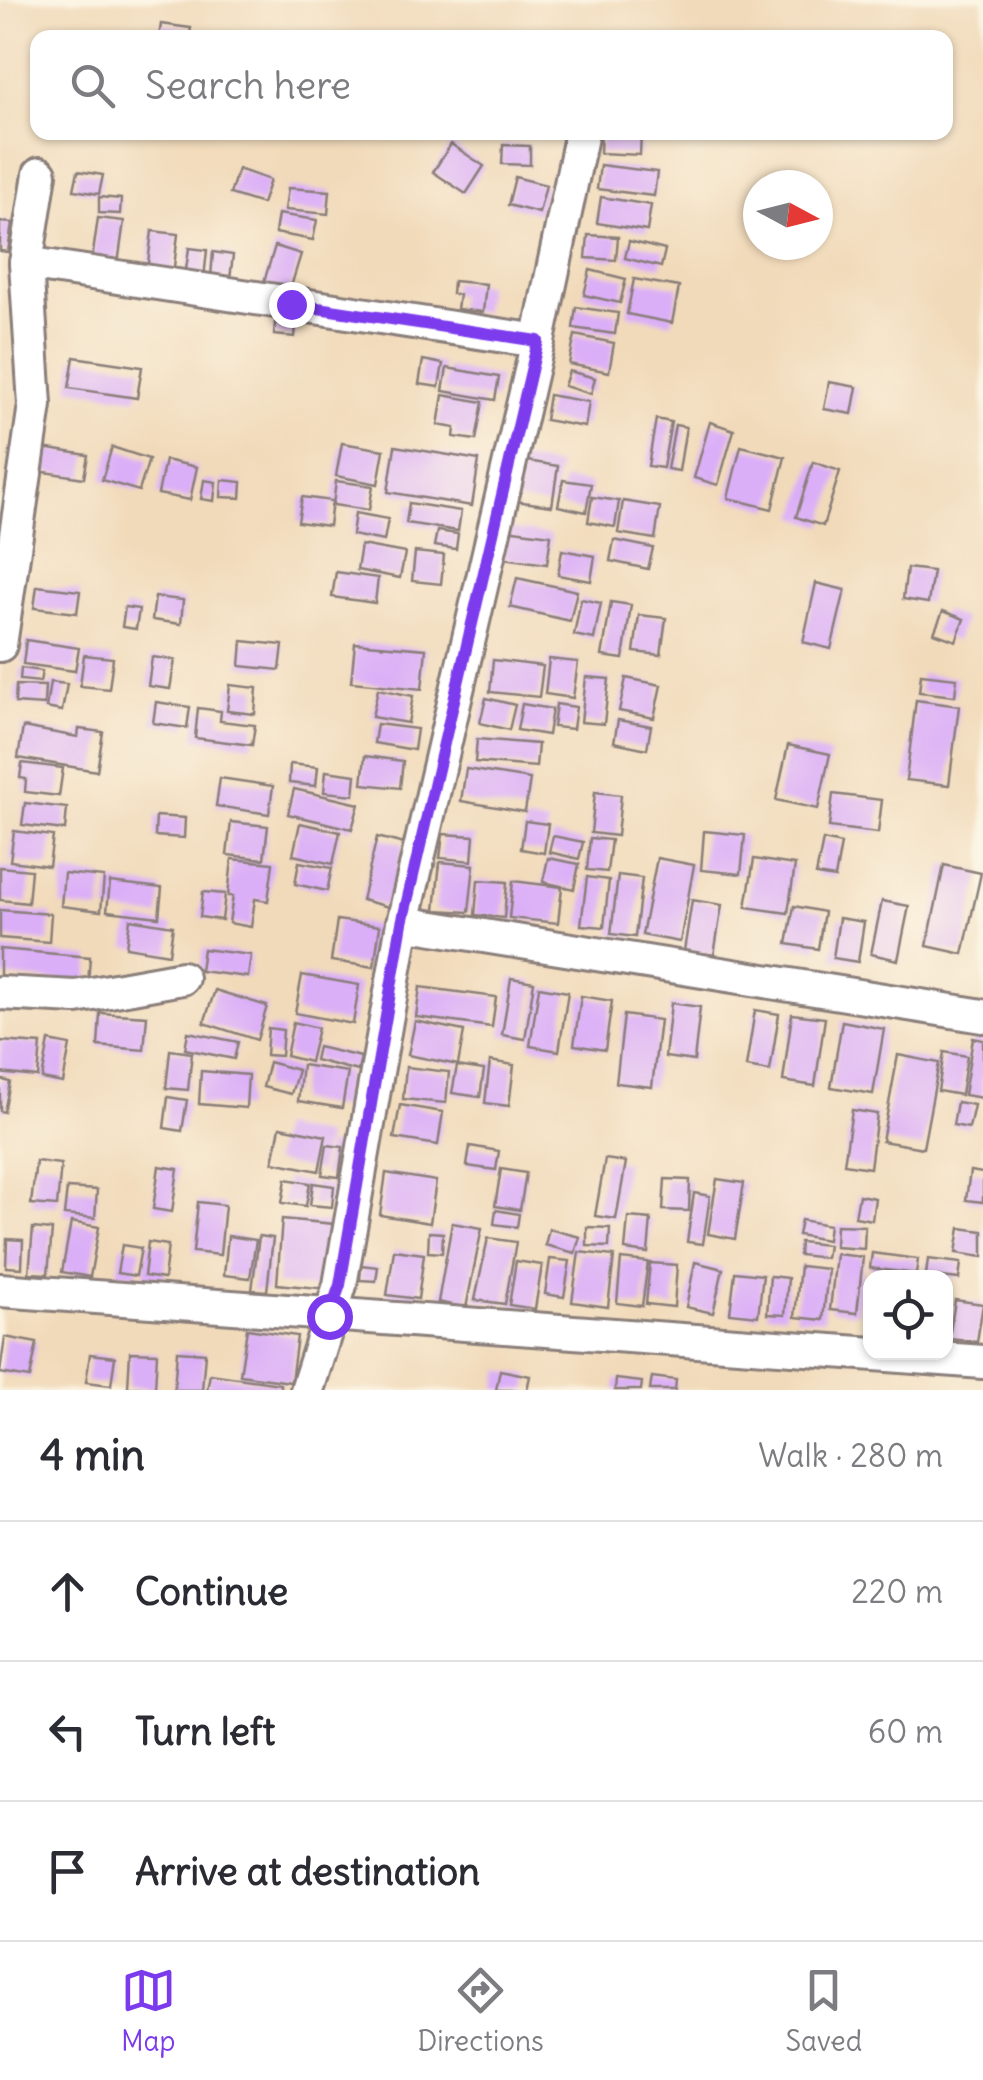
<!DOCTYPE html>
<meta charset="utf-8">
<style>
:root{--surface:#fff;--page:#f2f2f3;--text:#2b2b33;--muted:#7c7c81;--line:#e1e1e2;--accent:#7c3aed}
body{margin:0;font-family:Delius,sans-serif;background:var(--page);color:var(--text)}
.controls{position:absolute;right:30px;bottom:30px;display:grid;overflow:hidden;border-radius:20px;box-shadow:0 2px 8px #0004}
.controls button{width:90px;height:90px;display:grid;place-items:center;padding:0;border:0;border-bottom:2px solid var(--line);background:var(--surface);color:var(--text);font:50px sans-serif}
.compass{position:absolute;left:743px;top:170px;width:90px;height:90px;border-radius:50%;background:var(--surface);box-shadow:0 2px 8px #0004;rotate:97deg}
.stop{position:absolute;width:30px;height:30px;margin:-22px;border:8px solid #7c3aed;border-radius:50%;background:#fff}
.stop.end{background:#7c3aed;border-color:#fff;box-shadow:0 2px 10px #0008}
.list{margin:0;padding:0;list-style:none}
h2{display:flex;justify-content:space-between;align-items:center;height:130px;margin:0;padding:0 40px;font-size:42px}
h2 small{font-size:32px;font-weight:400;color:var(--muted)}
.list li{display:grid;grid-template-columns:65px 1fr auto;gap:30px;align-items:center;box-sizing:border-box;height:140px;padding:0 40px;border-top:2px solid var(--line)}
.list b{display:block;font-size:38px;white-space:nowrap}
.list em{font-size:32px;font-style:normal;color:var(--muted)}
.icon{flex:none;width:55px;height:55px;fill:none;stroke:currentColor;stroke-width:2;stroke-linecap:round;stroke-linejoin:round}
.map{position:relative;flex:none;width:983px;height:1390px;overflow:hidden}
.search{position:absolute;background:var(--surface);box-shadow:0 2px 8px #0004;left:30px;right:30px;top:30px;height:110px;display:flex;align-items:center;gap:25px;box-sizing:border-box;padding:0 35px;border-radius:20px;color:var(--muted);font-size:38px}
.sheet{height:550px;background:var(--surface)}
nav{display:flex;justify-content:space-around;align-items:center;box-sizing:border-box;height:140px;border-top:2px solid var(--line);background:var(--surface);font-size:28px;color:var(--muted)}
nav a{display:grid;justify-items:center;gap:5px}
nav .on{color:var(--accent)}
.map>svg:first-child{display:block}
</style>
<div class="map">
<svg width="983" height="1390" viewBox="0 0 983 1390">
<rect width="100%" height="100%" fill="#fcf5e5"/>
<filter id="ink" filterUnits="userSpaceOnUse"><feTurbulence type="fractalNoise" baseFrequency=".01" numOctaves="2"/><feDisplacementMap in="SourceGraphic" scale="20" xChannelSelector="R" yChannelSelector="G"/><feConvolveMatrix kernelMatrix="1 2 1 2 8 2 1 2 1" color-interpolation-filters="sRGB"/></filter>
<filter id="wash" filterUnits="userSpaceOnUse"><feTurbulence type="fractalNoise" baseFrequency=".0048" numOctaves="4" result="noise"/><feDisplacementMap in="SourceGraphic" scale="40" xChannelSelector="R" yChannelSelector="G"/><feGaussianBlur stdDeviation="2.25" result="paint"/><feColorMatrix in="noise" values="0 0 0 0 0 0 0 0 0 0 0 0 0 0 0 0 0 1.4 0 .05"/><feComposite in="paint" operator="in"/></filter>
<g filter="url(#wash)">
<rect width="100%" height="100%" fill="#f1daba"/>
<g id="blocks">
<!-- building -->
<g fill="#dbaff7">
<path d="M161 24 191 28 189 38H159Z"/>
<path d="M601 132H641L640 155 600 153Z"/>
<path d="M451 144 484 166 466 194 433 172Z"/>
<path d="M503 145 530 146V165L502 164Z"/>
<path d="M600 165 657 172 654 196 597 189Z"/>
<path d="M238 169 270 180 262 204 230 194Z"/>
<path d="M78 171 103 175 99 194 74 190Z"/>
<path d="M515 177 546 185 539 213 508 205Z"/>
<path d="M288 188 330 191 328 214 285 210Z"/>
<path d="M99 197 121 199 120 214 99 213Z"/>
<path d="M601 197 651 205 647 231 597 223Z"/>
<path d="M278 214 317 220 313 240 275 233Z"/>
<path d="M98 218 124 221 118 264 92 260Z"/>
<path d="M0 222 12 223 8 252 0 251Z"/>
<path d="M152 231 178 234 173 275 147 271Z"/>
<path d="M588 235 618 237 616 260 586 258Z"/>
<path d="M629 241 665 250 661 267 625 258Z"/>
<path d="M275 246 301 254 289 293 263 285Z"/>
<path d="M189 248 207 250 204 279 185 277Z"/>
<path d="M213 252 233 255 230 279 211 277Z"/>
<path d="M590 270 626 279 620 303 584 295Z"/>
<path d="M634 279 679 287 672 323 627 314Z"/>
<path d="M453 281 486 284 483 312 457 309 459 295 452 294Z"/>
<path d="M576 307 618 313 615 334 573 328Z"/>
<path d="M275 323 296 326 295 337 274 335Z"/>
<path d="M575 335 614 343 609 372 569 364Z"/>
<path d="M74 357 142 367 137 398 69 388Z"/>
<path d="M423 360 443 364 439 387 419 384Z"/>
<path d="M447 368 499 377 495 400 443 391Z"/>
<path d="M569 371 595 378 591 394 564 386Z"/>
<path d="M829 382 857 387 852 414 824 409Z"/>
<path d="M443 395 483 402 476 440 454 437 455 428 438 425Z"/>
<path d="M549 395 589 402 585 427 545 420Z"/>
<path d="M656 419 671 422 663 468 648 466Z"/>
<path d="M710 422 734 430 718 485 694 478Z"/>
<path d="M675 425 686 427 679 471 667 469Z"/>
<path d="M342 443 384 450 378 484 336 476Z"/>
<path d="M395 446 479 460 472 506 388 492Z"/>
<path d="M741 446 785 457 772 509 728 498Z"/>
<path d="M112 447 149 459 139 491 102 480Z"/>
<path d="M42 448 88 455 84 478 38 471Z"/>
<path d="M165 460 197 467 190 500 158 494Z"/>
<path d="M521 460 558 466 552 506 515 501Z"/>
<path d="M813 462 840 471 823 526 796 517Z"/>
<path d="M204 480 216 482 214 501 201 499Z"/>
<path d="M222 480 242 482 241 498 221 497Z"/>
<path d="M563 480 591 484 586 512 558 506Z"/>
<path d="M336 481 373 486 369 510 333 505Z"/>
<path d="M302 497 332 501 329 526 298 522Z"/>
<path d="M592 497 619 501 615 527 588 522Z"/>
<path d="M623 501 660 507 655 539 618 533Z"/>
<path d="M409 503 461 511 458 531 406 523Z"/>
<path d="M355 513 388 519 384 541 352 535Z"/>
<path d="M506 529 551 535 547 564 503 558Z"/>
<path d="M437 531 458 534 456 549 434 546Z"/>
<path d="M614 540 653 548 648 569 610 561Z"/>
<path d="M361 545 405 553 400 578 357 570Z"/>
<path d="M562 550 595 556 591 581 558 575Z"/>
<path d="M415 552 444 555 441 584 412 581Z"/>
<path d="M907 568 933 571 928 603 903 599Z"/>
<path d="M336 572 378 578 375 603 332 597Z"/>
<path d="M517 578 577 591 570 621 510 607Z"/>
<path d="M816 583 845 590 831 649 803 642Z"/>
<path d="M37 586 80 591 77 613 34 608Z"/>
<path d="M155 597 183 600 181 624 152 620Z"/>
<path d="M581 599 601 603 594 639 574 635Z"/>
<path d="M611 602 631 605 623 659 602 656Z"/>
<path d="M125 607 139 609 136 629 122 627Z"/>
<path d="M943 611 964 619 956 641 934 633Z"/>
<path d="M639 615 666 618 661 655 634 652Z"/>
<path d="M26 640 79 648 75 671 23 664Z"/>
<path d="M242 641 283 645 280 670 240 666Z"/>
<path d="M355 643 426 649 422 689 351 682Z"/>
<path d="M84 655 113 658 109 689 80 686Z"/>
<path d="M152 657 175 660 170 689 148 686Z"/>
<path d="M549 659 578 662 573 698 545 694Z"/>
<path d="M493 660 543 666 539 697 490 692Z"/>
<path d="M21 668 42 671 40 682 20 680Z"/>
<path d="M921 674 957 678 955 696 919 692Z"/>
<path d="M586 677 609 679 604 724 581 722Z"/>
<path d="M626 678 661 685 654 718 619 711Z"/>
<path d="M50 682 67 684 62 711 46 708Z"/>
<path d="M16 685 45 686 44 705 15 703Z"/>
<path d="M230 685 257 688 255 714 227 711Z"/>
<path d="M378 689 413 696 408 723 372 717Z"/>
<path d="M486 698 515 705 509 730 480 723Z"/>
<path d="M916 700 959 706 949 785 906 780Z"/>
<path d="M156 702 190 707 187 728 153 723Z"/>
<path d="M522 704 552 709 548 735 517 730Z"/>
<path d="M556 704 576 707 573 729 553 727Z"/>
<path d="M198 708 221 711 220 721 255 725 252 745 195 738Z"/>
<path d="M618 720 651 726 647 749 614 742Z"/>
<path d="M377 724 417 729 414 750 374 743Z"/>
<path d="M23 727 78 737 79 729 103 732 97 771 18 758Z"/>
<path d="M477 739 538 744 536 767 475 762Z"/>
<path d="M788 745 830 754 818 809 776 800Z"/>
<path d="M365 756 403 761 400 788 362 784Z"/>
<path d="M22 763 63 768 59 796 25 792 26 779 20 778Z"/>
<path d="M290 764 318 767 316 786 289 783Z"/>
<path d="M466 769 530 779 525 812 461 801Z"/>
<path d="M326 771 356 775 354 795 324 792Z"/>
<path d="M220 778 273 786 269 814 216 806Z"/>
<path d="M294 789 359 804 352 829 288 814Z"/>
<path d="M595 792 621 795 617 836 591 833Z"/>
<path d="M833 794 882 800 878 833 829 827Z"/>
<path d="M25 803 67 808 65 830 22 825Z"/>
<path d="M156 816 185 818 184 838 155 836Z"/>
<path d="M525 821 548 824 544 853 521 849Z"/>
<path d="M231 822 268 826 264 859 227 855Z"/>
<path d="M300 823 340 832 333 864 293 855Z"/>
<path d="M14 831 53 836 49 866 10 861Z"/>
<path d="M704 831 745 835 741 874 701 870Z"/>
<path d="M443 834 474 836 472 861 440 858Z"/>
<path d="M553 836 583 842 579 859 549 852Z"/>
<path d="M377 837 404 844 389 907 362 900Z"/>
<path d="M590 838 611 840 607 872 587 870Z"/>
<path d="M823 840 841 844 835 878 816 875Z"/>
<path d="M548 858 579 864 574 889 543 882Z"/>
<path d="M657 858 694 865 680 942 642 935Z"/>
<path d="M232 859 273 863 268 901 255 899 251 927 229 923 233 896H228Z"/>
<path d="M754 859 795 865 788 913 746 907Z"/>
<path d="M299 862 332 868 327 891 295 884Z"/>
<path d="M440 862 474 865 469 912 435 910Z"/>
<path d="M944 865 981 873 963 954 927 946Z"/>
<path d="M0 867 31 870 28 903 0 900Z"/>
<path d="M64 873 104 877 101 911 61 906Z"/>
<path d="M618 875 642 878 635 937 611 934Z"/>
<path d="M587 877 609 880 604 927 581 925Z"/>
<path d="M478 880 507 882 504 918 475 915Z"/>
<path d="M513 881 562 887 558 923 509 918Z"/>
<path d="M110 882 162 888 159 917 107 911Z"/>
<path d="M203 892 225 894 222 920 200 917Z"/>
<path d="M692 900 722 905 714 955 684 951Z"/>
<path d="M882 901 909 906 898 960 871 954Z"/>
<path d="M794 906 824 912 818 949 787 944Z"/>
<path d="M0 910 51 914 49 942 0 938Z"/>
<path d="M839 918 864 922 858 962 833 958Z"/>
<path d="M130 919 173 926 169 954 126 947Z"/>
<path d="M337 920 380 926 374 967 331 961Z"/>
<path d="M0 949 90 957 88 984 0 976Z"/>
<path d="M203 949 251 955 248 977 200 971Z"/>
<path d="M302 975 359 985 353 1024 295 1013Z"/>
<path d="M511 978 534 982 525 1039 502 1035Z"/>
<path d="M420 987 496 997 492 1027 416 1017Z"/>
<path d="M539 987 568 992 559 1051 530 1046Z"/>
<path d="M215 990 267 1006 257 1040 204 1023Z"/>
<path d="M581 996 612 1001 605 1050 574 1045Z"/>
<path d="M671 1003 700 1007 694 1061 665 1057Z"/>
<path d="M755 1010 779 1014 770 1071 746 1067Z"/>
<path d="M100 1013 147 1016 144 1050 98 1046Z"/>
<path d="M792 1014 825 1018 815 1086 783 1081Z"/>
<path d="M624 1015 660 1020 652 1087 616 1083Z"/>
<path d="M415 1021 464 1031 458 1065 408 1055Z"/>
<path d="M842 1021 884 1029 873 1094 831 1087Z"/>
<path d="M293 1022 318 1028 310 1062 286 1056Z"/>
<path d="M268 1028 283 1030 281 1056 266 1055Z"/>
<path d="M188 1032 238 1042 234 1059 185 1049Z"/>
<path d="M973 1038 983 1040V1098L964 1095Z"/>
<path d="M0 1041 41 1044 38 1077 0 1073Z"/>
<path d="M49 1041 70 1045 63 1083 42 1079Z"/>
<path d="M318 1047 361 1057 358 1071 315 1060Z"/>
<path d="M170 1050 192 1053 188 1090 166 1088Z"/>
<path d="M944 1052 967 1056 961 1095 938 1091Z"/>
<path d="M898 1055 939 1063 923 1148 882 1141Z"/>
<path d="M490 1061 514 1065 509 1106 485 1103Z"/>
<path d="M269 1062 298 1070 291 1094 263 1087Z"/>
<path d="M302 1065 348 1072 342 1108 298 1101Z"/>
<path d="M457 1066 484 1070 480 1097 452 1093Z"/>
<path d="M406 1067 449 1072 446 1103 403 1099Z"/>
<path d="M201 1071 248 1075 246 1108 199 1104Z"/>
<path d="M0 1079 10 1082 4 1112 0 1111Z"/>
<path d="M168 1097 187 1100 182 1131 164 1128Z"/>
<path d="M957 1102 974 1105 969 1128 953 1125Z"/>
<path d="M400 1105 443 1112 438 1145 394 1138Z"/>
<path d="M852 1110 877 1114 870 1168 844 1164Z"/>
<path d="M280 1127 326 1136 319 1171 273 1162Z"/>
<path d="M327 1145 343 1147 339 1177 322 1175Z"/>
<path d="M470 1146 499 1151 496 1170 467 1166Z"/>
<path d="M605 1159 626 1162 616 1219 595 1216Z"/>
<path d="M36 1161 61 1164 57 1206 31 1204Z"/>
<path d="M159 1166 178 1169 172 1212 153 1209Z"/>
<path d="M501 1169 526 1173 520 1210 495 1206Z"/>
<path d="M970 1171 983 1173V1202L966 1200Z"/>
<path d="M386 1173 436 1181 430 1223 380 1215Z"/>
<path d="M286 1179 310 1183 306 1206 282 1203Z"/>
<path d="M665 1179 690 1180 689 1211 663 1210Z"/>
<path d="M717 1179 744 1183 735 1239 708 1234Z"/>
<path d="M313 1183 334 1186 332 1207 310 1205Z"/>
<path d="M67 1188 97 1190 95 1218 64 1215Z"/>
<path d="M694 1193 710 1196 703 1244 687 1242Z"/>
<path d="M859 1195 875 1198 872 1220 855 1217Z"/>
<path d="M198 1202 225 1205 220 1255 193 1252Z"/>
<path d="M496 1210 519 1214 517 1227 494 1224Z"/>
<path d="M628 1217 651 1219 648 1253 625 1250Z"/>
<path d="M282 1219 334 1224 329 1289 277 1284Z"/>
<path d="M801 1220 829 1225 827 1240 798 1235Z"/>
<path d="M71 1222 99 1227 90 1277 62 1272Z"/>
<path d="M452 1223 482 1228 466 1308 438 1302Z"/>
<path d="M836 1225 865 1226 864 1249 835 1247Z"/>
<path d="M587 1227 610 1228 609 1247 587 1246Z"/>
<path d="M33 1228 52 1230 48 1274 29 1273Z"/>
<path d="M960 1228 983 1231V1257L956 1253Z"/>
<path d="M549 1229 580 1237 575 1253 545 1245Z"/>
<path d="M429 1232 443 1233 442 1253 428 1252Z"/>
<path d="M228 1236 256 1240 250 1278 224 1275Z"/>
<path d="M259 1236 273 1238 267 1291 252 1290Z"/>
<path d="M488 1238 516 1242 505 1304 475 1300Z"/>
<path d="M7 1239 23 1240 22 1268 6 1267Z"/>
<path d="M148 1242 168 1245 164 1279 144 1276Z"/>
<path d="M800 1242 828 1245 826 1258 799 1255Z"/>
<path d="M122 1245 141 1248 136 1276 117 1273Z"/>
<path d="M394 1250 424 1254 418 1299 387 1295Z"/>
<path d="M579 1252 614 1256 608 1307 572 1302Z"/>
<path d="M872 1253 918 1259 916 1274 870 1268Z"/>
<path d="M836 1254 863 1257 857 1313 830 1310Z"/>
<path d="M550 1259 570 1261 564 1297 545 1294Z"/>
<path d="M621 1259 648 1262 642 1306 617 1303Z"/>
<path d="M928 1259 961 1263 959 1279 926 1275Z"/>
<path d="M516 1261 542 1265 535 1309 509 1305Z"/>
<path d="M695 1262 723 1269 713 1313 686 1307Z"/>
<path d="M650 1263 677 1265 674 1307 646 1304Z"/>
<path d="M361 1265 378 1267 376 1281 360 1280Z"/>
<path d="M800 1266 828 1269 823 1320 795 1317Z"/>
<path d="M735 1272 763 1275 758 1316 730 1313Z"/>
<path d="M770 1276 788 1278 785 1315 767 1314Z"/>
<path d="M955 1300 983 1304 977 1342 949 1339Z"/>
<path d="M247 1329 297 1336 291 1382 240 1375Z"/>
<path d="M5 1337 37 1343 30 1378 0 1373Z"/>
<path d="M177 1351 205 1353 202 1390H174Z"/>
<path d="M130 1352 157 1353 155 1388 128 1387Z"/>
<path d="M90 1354 115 1357 111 1385 86 1382Z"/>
<path d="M500 1370 530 1376 527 1390H496Z"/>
<path d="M210 1374 280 1384V1390H207Z"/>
<path d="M652 1377 676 1380 675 1390H650Z"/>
<path d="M616 1379 642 1382 641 1390H615Z"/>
</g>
</g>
</g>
<g filter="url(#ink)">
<use href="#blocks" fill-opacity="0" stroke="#8a7e7a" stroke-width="2.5"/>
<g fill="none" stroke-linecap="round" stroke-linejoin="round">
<defs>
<g id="street">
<path d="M26 263 538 341"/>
<path d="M0 645 35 405 26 263 40 174"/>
<path d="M403 923 538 341 582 132"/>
<path d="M0 993 76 997 182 978"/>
<path d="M0 1290 983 1362"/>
<path d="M307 1390 340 1285 403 923 983 1016"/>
</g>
</defs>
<!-- street casing -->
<use href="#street" stroke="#8a7e7a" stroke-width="38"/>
<!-- street -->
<use href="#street" stroke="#fff" stroke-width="32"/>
</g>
</g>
<g fill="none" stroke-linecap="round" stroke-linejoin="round" filter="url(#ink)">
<!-- route -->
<path stroke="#7c3aed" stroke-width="12" d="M291 304 538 341 402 923 340 1285 329 1316"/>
</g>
</svg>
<div class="controls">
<button><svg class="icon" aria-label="locate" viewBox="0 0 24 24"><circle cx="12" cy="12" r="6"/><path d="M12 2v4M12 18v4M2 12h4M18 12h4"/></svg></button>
</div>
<svg class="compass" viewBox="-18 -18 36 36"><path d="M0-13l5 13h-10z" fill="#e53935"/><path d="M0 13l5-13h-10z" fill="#7c7c81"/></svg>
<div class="stop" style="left:329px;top:1316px"></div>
<div class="stop end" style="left:291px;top:304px"></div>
<div class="search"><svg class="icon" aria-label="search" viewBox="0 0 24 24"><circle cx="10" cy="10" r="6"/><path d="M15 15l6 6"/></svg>Search here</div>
</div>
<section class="sheet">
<h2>4 min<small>Walk · 280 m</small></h2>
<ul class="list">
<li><svg class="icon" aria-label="ahead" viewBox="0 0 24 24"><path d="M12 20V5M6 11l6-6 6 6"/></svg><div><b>Continue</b></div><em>220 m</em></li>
<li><svg class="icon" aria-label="left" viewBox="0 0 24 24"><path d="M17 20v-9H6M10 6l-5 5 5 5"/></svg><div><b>Turn left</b></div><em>60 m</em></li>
<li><svg class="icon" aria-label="arrive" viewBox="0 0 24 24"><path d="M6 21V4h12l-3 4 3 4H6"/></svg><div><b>Arrive at destination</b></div></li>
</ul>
</section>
<nav>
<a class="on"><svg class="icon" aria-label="map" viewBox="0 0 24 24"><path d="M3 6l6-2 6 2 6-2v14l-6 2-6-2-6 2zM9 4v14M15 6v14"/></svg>Map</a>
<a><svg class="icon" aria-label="directions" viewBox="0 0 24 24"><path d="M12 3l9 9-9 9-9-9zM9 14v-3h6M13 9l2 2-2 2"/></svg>Directions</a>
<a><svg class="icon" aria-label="saved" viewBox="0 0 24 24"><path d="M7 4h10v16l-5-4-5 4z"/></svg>Saved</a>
</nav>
